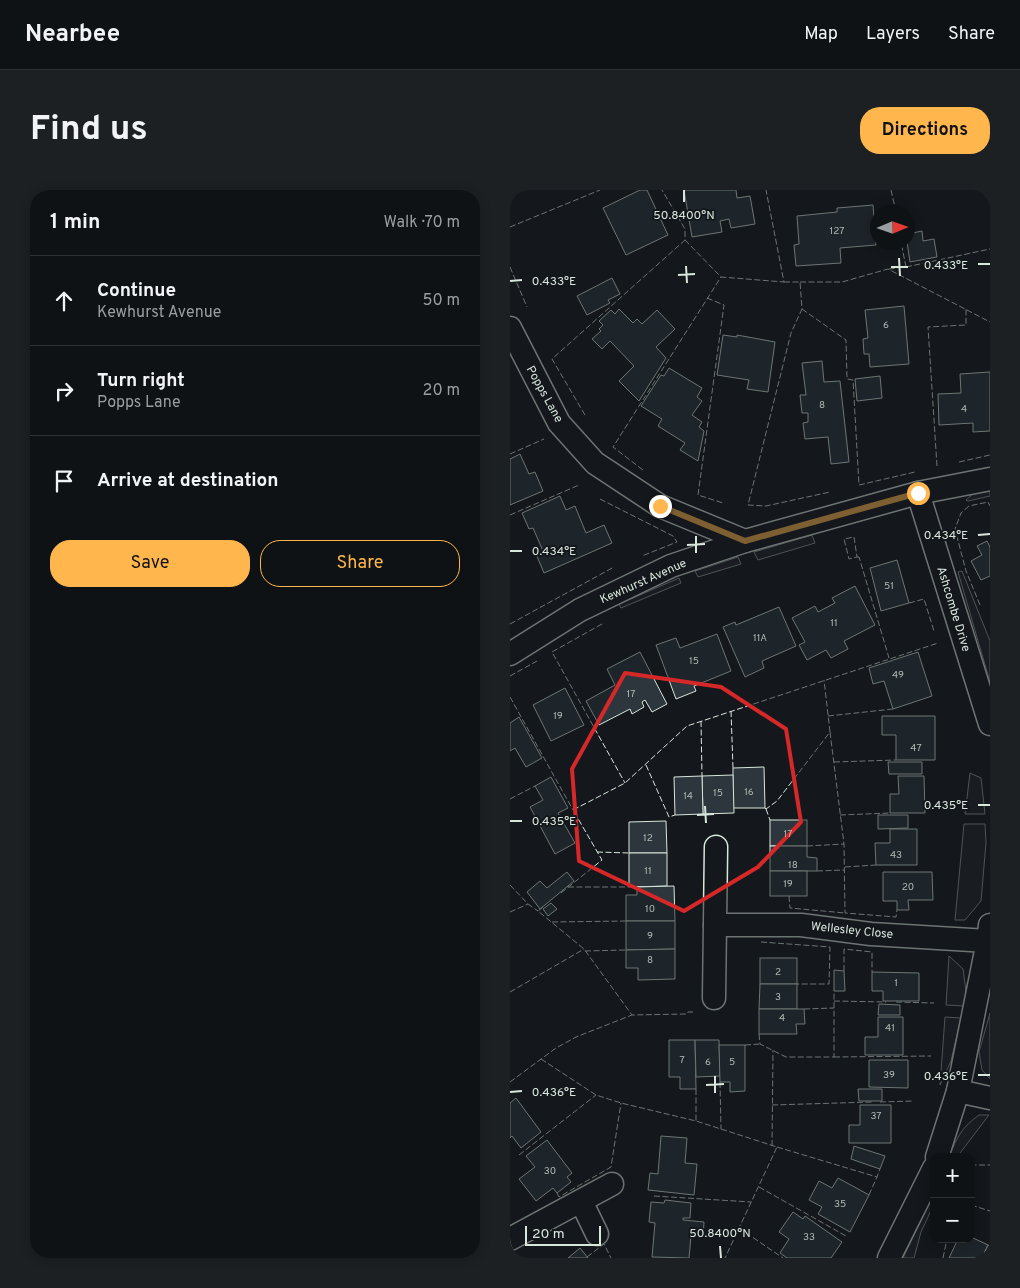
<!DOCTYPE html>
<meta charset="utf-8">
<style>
:root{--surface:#0f1215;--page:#1d2022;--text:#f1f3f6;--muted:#9b9ea0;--line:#2f3234;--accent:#ffb74d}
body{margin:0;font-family:Overpass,sans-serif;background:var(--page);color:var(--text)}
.controls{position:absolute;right:15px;bottom:15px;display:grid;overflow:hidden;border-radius:10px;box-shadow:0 2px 12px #0003}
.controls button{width:45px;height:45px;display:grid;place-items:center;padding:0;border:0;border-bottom:1px solid var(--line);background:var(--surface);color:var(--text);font:25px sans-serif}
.compass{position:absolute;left:360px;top:15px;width:45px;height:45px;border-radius:50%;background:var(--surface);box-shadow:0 2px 12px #0003;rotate:88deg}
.scale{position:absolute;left:15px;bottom:12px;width:76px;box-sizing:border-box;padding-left:5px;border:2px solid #d8e6dc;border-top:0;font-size:14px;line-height:18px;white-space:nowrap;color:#d8e6dc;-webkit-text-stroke:4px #14181c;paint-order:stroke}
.stop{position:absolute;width:15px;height:15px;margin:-11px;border:4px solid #ffb74d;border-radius:50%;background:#fff}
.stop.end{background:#ffb74d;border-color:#fff;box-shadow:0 1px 5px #0008}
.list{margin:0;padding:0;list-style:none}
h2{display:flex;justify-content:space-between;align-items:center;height:65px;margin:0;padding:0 20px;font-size:21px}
h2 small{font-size:16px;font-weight:400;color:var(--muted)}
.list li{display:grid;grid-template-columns:32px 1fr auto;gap:15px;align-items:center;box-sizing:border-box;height:90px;padding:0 20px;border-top:1px solid var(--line)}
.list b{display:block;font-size:19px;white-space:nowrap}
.list p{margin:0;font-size:16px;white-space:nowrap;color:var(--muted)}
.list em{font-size:16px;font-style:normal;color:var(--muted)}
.actions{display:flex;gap:10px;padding:15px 20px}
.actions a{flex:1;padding:11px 0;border:1px solid var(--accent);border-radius:20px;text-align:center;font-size:18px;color:var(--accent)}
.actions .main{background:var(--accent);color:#111}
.icon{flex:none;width:28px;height:28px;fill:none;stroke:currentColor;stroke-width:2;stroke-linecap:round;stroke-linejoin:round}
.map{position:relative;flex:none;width:480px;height:1068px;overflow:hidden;border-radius:20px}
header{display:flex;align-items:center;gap:30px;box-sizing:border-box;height:70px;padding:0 25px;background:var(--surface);border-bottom:1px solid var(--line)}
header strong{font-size:24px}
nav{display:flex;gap:28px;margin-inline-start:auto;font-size:18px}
.intro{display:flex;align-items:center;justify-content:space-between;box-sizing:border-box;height:120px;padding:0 30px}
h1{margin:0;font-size:35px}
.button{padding:12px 22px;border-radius:20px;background:var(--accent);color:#111;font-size:18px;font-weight:700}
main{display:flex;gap:30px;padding:0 30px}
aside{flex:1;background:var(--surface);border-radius:20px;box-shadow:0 2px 12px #0003}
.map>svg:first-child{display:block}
</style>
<header>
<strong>Nearbee</strong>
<nav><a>Map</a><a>Layers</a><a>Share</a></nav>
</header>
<div class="intro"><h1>Find us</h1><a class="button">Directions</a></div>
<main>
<aside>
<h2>1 min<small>Walk · 70 m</small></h2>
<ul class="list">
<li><svg class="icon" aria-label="ahead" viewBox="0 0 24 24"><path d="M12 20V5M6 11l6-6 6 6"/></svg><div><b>Continue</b><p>Kewhurst Avenue</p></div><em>50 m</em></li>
<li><svg class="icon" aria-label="right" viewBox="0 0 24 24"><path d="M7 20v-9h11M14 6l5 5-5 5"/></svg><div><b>Turn right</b><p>Popps Lane</p></div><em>20 m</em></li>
<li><svg class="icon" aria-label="arrive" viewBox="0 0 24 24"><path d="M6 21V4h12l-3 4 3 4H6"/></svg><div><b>Arrive at destination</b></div></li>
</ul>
<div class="actions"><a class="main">Save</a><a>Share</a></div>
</aside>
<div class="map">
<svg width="480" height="1068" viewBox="0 0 480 1068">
<rect width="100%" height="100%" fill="#14181c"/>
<!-- green -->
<g fill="#202428" stroke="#939e99">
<path d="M480 301V306L458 311 456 310 463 304Z"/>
<path d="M302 345 305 353 248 370 244 362Z"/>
<path d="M228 367 231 374 188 387 185 381Z"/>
<path d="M452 381 480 451V492L448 382Z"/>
<path d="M169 388 171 393 111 418 109 414Z"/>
<path d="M460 583 471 588 475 624H455Z"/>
<path d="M454 634H475L476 653 471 711 455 730H445Z"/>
<path d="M439 766 453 779 456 801 454 816 436 815Z"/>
<path d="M480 823V889L472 880 469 862Z"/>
<path d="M435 827 451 828 441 871 430 895Z"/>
<path d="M469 925H479L447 967H439C447 947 452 937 469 925Z"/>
<path d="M424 1003V1014L411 1042 404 1068H393Z"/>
</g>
<!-- building -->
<g fill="#2c363c" stroke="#d8e6dc">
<path d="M130 0H137L158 45 116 65 93 18Z"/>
<path d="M174 0H226L227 8 240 6 245 34 221 38 219 29 210 31 212 42 182 47Z"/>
<path d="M363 15 366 55 330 58 331 73 286 76 284 55 289 54 287 26 327 22V18Z"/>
<path d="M412 41 413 51 424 49 427 67 400 72 397 52 398 44Z"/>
<path d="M102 88 110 104 98 110 100 113 77 125 67 106Z"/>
<path d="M394 116 399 174 360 177 359 164H354L353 149 358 148 355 120Z"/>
<path d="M109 119 123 133 127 129 132 134 147 120 165 139 146 157 156 168 129 211 109 191 124 176 100 151 92 159 82 149 91 141 89 139 93 135 89 131 101 120 105 124Z"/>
<path d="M213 145 227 147V145L265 152 258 202 237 199 239 190 207 185Z"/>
<path d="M312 171 314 192 330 191 339 272 321 274 318 247 295 249 293 233 298 232V223H292L290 205H296L292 173Z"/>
<path d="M159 178 192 198 187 207 192 211 182 225 192 232 189 237 194 241 188 271 170 260 175 253 148 236 152 229 131 216 151 185 154 186Z"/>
<path d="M480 182V241L463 242V233L429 235 428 204 451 203 450 184Z"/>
<path d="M370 186 372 208 347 211 345 189Z"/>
<path d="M10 264 19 284 25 282 33 301 0 315V269Z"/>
<path d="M50 306 56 320 65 316 76 343 94 335 102 353 34 383 26 364 33 361 23 338 19 339 12 323Z"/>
<path d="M477 351 480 357V386L471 390 461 371 472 365 467 356Z"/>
<path d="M387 370 399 413 371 421 360 378Z"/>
<path d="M345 396 365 435 334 451 338 459 321 468 316 460 297 470 289 455 295 452 282 428 305 416 308 422 325 413 322 408Z"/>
<path d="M269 417 286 456 252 471 254 478 235 487 213 437 225 432 226 435Z"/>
<path d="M207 444 221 481 184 496 186 501 166 509 146 455 166 448 170 458Z"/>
<path d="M130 462 157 514 142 522 135 510 132 512 134 517 122 524 120 519 89 535 76 511 105 495 97 479Z"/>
<path d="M408 462 422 506 383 519 374 491 363 494 359 478Z"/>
<path d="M55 498 74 535 41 551 23 515Z"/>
<path d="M372 526H425V570H386V545H372Z"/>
<path d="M9 527 32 568 16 577 5 558 0 561V533Z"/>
<path d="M378 572H412V584H379Z"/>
<path d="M254 577 255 618H223V578Z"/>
<path d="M223 585 224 623 193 624 192 586Z"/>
<path d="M192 586 193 624 165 625 164 587Z"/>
<path d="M388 586H414L415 623H380V604H389Z"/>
<path d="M41 587 58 618 48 623 65 653 45 664 20 617 33 610 25 596Z"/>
<path d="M368 625H398V638L368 639Z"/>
<rect x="260" y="630" width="37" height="26"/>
<path d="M156 631 157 663H119V632Z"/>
<path d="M380 639H407V675H366L365 653H380Z"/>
<path d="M260 656H297V667L307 668V681H260Z"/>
<path d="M119 663H157V696L119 697Z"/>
<rect x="260" y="681" width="37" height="25"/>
<path d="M57 682 64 691 30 719 17 702 30 691 37 698Z"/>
<path d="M373 682H422L423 710H398L399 720H387V711H373Z"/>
<path d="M164 696 165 731H116V705H127V697Z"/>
<path d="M41 713 47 719 38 726 33 719Z"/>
<path d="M116 731H165V759L116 760Z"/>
<path d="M165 759V789L128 790V778H116V760Z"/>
<rect x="250" y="768" width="37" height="26"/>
<path d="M324 780 334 781 335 801H324Z"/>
<path d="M362 782 409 783V811H373V801H362Z"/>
<path d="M250 794H287V819H249Z"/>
<path d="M369 814 390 815V825H368Z"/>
<path d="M249 819H294L295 834H286L287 844H249Z"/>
<path d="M368 827H393V865H355V847H368Z"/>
<path d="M159 850H185L186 899H170V887H159Z"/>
<path d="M185 850H209L210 886 186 887Z"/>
<path d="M209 855H235V901L220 902V892H210Z"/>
<path d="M359 870H398V898L359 897Z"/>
<path d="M348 899H372V911H349Z"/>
<path d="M6 908 31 942 11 958 2 946 0 948V913Z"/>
<path d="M350 915H381V953H339V935H350Z"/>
<path d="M151 946 177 948 175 973 187 974 184 1005 138 1000 140 983 148 984Z"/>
<path d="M37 950 62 983 57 987 61 992 47 1003 43 998 26 1011 9 989 25 977 16 966Z"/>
<path d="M344 956 375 966 370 979 341 969Z"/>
<path d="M328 988 359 1005 340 1042 308 1024 312 1017 299 1010 309 991 322 998Z"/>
<path d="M155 1010 181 1013 180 1028H173V1030L194 1032 193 1047 181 1046 179 1068 142 1067 145 1033 139 1032 141 1012 154 1013Z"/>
<path d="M283 1022 293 1029 295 1026 332 1052 321 1068H277L270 1063 279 1049 269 1042Z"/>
<path d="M461 1047 478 1055 472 1068H439L448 1049H461Z"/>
<path d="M478 1055 480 1056V1068H472Z"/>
<path d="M70 1058 78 1068H58Z"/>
</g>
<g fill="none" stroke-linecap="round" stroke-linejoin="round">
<defs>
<g id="street">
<path d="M0 138 49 233 85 273 150 316 235 351"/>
<path d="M408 303 480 534"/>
<path d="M0 464 70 420 161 376 235 351 408 303 480 289"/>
<path d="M205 735H291L361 744 478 751"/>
<path d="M204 808 206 657"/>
<path d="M448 901 480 908"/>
<path d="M427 967 448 901 478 751 480 735"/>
<path d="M71 1011 87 1044"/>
<path d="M0 1049 102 994"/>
<path d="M379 1068 424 978"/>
</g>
</defs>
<!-- street casing -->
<use href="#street" stroke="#d8e6dc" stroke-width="25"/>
<!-- street -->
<use href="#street" stroke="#14181c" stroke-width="22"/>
<!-- fence -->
<g stroke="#d8e6dc" stroke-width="1" stroke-dasharray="6 2.5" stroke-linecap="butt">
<path d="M381 0 386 22"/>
<path d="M0 37 90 0"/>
<path d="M175 50 211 87 274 92 256 0"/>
<path d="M0 77 17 117"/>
<path d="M396 77 480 59"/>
<path d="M379 79 396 77 391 52"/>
<path d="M274 92H290L292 119 281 143 238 315 256 316 320 302"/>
<path d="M290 92H332L378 79 480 132"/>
<path d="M197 108 214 115 188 305 213 313"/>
<path d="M292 119 336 150 337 189 343 190 349 295 405 282"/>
<path d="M75 225 42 169 175 50V39L152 0"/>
<path d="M0 264 34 249"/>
<path d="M449 272 480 265"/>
<path d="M427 276 418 137 456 135V119"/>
<path d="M133 280 103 257 211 87"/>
<path d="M90 309 163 346 167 352 132 366"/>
<path d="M0 325 69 295"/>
<path d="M344 347 347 367 339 369 334 349Z"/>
<path d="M347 367H349L379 468"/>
<path d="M399 413 414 409 424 441"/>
<path d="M470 415 456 381 445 339 451 323 459 316 478 312 480 316"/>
<path d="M0 434 104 377"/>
<path d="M92 434 42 462 115 593"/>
<path d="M0 486 27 471"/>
<path d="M0 507 63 620"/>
<path d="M221 521 223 578"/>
<path d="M318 526 383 519"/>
<path d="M191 531 192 586"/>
<path d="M320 542 334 654 335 723 386 727 387 720"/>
<path d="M324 572 386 570"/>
<path d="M136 575 159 627 165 625"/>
<path d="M0 609 25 596"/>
<path d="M255 618 256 619 267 611 320 542 314 490"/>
<path d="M256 619 260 630"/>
<path d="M330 625 380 623"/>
<path d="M297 656 334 654"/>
<path d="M87 662 119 663"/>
<path d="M335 677 366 675"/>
<path d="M307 681 335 680"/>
<path d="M0 695 18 714 28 721"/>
<path d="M58 697H119"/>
<path d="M51 703 92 670 63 620 115 593 177 536 428 453"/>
<path d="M279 706 280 718 335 723"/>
<path d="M33 717 28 721 74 759 122 825 177 824 178 822H184"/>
<path d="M0 722 18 714"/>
<path d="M42 732 116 731"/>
<path d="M251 752 320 757 319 794H287"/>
<path d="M75 761 116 760"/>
<path d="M334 781V759L362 762V782"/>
<path d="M0 802 74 759"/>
<path d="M324 811 376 812"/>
<path d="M386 812 424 813"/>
<path d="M294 819 324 818"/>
<path d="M249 844 250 854 276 867H324V801"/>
<path d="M235 855 250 854"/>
<path d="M324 867 421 866"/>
<path d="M31 869 86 905 111 913 186 931 267 957 215 1068"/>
<path d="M0 892 46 858 66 847 122 825"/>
<path d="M210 892 211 939"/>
<path d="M186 899V931"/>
<path d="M370 912 404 911"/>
<path d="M262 915 362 912"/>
<path d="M262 956 263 860"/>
<path d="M267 957 367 987 370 979"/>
<path d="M9 965 86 905"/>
<path d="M461 976 462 975H480"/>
<path d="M249 997 336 1046"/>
<path d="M47 1003 49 1007 101 977 111 913"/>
<path d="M359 1005 367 987"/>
<path d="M144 1006 241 1012"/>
<path d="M461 1015 480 1021"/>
<path d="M229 1038 273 1068"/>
<path d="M77 1067 94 1054 101 1068"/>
<path d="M433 1068 437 1049"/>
</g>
</g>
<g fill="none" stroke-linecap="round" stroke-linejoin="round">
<!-- route -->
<path stroke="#ffb74d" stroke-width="6" d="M150 316 235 351 408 303"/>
</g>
<!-- marked area -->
<path d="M0 0H480V1068H0ZM115 483 211 497 276 539 291 632 248 677 174 721 69 671 62 579Z" fill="#14181c" fill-opacity=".55" fill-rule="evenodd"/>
<path fill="none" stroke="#d62828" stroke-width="4" stroke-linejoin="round" d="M115 483 211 497 276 539 291 632 248 677 174 721 69 671 62 579Z"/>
<!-- ticks -->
<path fill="none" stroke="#d8e6dc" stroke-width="2" d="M174 0V12M389 68 390 86M468 74H480M176 76 177 93M381 77H398M168 85 185 84M0 91 12 90M468 345 480 344M186 346V363M177 355 195 354M0 361H12M468 615H480M195 616 196 633M187 625 204 624M0 631H12M468 885H480M205 886V903M196 895 214 894M0 902 12 901M210 1056 211 1068"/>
<g text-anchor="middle" stroke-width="4" stroke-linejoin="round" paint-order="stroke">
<!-- number labels -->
<g font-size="10" fill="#adbab4">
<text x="327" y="44">127</text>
<text x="376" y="138">6</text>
<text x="312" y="218">8</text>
<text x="454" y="222">4</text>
<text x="379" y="399">51</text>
<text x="324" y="436">11</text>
<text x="250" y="451">11A</text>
<text x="184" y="474">15</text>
<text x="388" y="488">49</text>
<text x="121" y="507">17</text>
<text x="48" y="529">19</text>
<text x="406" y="561">47</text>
<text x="239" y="605">16</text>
<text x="208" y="606">15</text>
<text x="178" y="609">14</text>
<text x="278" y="647">17</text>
<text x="138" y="651">12</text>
<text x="386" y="668">43</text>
<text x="283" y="678">18</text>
<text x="138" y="684">11</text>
<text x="278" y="697">19</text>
<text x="398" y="700">20</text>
<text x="140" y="722">10</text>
<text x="140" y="749">9</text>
<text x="140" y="773">8</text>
<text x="268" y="785">2</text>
<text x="386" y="796">1</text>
<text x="268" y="810">3</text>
<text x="272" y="831">4</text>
<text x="380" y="841">41</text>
<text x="172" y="873">7</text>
<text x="198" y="875">6</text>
<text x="222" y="875">5</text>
<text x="379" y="888">39</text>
<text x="366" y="929">37</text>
<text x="40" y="984">30</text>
<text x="330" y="1017">35</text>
<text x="299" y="1050">33</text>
</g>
<!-- street labels -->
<g font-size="12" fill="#d8e6dc" stroke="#14181c">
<text transform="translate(35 204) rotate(61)" y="4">Popps Lane</text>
<text transform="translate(133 391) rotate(-24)" y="4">Kewhurst Avenue</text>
<text transform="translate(444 419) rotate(73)" y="4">Ashcombe Drive</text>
<text transform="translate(342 740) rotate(6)" y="4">Wellesley Close</text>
</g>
</g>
<g font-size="12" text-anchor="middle" fill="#d8e6dc" stroke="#14181c" stroke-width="4" stroke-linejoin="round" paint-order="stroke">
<text x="174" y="29">50.8400°N</text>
<text x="436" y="79">0.433°E</text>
<text x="44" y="95">0.433°E</text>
<text x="436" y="349">0.434°E</text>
<text x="44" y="365">0.434°E</text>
<text x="436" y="619">0.435°E</text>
<text x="44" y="635">0.435°E</text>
<text x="436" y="890">0.436°E</text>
<text x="44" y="906">0.436°E</text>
<text x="210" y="1047">50.8400°N</text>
</g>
</svg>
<div class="controls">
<button>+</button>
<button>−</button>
</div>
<svg class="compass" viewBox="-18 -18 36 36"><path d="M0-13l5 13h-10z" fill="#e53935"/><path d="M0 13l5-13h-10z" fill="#9b9ea0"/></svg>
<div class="scale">20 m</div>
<div class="stop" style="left:408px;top:303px"></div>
<div class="stop end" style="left:150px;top:316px"></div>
</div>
</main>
